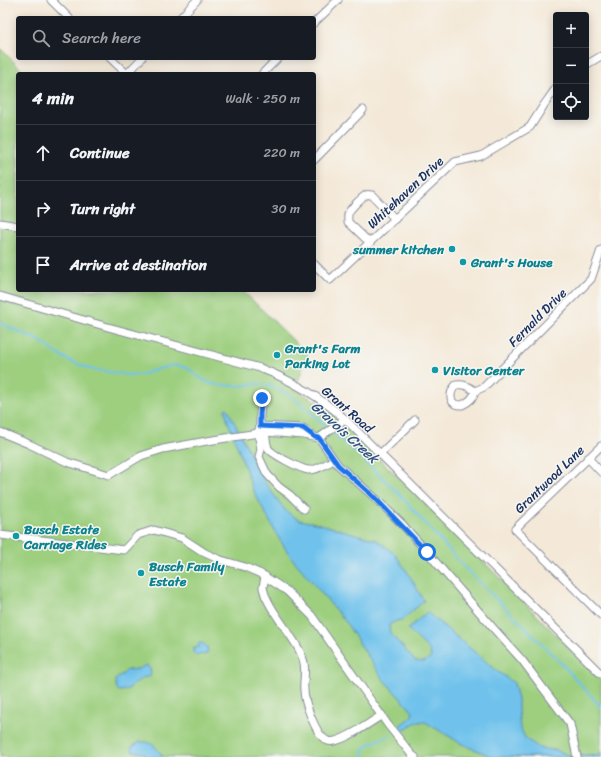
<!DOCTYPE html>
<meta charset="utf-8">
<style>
:root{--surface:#171b24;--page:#242831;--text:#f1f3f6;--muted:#9ea1a6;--line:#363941}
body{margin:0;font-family:Sriracha,sans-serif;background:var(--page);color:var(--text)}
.controls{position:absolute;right:12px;top:12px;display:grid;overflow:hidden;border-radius:4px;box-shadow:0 2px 10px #0003}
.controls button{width:36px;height:36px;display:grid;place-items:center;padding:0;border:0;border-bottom:1px solid var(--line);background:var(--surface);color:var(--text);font:20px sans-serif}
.stop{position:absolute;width:12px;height:12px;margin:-9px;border:3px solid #1a73e8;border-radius:50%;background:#fff}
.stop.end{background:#1a73e8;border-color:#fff;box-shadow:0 1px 4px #0008}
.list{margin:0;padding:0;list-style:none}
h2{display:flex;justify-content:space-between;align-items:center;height:52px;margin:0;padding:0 16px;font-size:17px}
h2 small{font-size:13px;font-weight:400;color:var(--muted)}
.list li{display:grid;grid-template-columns:26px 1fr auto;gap:12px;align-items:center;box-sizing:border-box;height:56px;padding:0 16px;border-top:1px solid var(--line)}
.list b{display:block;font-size:15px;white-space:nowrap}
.list em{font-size:13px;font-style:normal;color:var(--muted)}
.icon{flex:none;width:22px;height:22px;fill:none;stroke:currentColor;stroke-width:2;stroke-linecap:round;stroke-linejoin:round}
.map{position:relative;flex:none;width:601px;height:757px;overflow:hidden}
.search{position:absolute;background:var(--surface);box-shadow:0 2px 10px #0003;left:16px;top:16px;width:300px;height:44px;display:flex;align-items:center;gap:10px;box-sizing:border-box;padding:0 14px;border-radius:4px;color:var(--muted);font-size:15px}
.panel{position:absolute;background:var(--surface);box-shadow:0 2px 10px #0003;left:16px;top:72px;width:300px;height:220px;border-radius:4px}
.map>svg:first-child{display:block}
</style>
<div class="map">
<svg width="601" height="757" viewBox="0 0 601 757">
<rect width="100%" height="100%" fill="#f6f6f2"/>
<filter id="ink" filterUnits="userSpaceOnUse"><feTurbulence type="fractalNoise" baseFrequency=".025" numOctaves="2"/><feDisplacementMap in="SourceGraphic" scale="8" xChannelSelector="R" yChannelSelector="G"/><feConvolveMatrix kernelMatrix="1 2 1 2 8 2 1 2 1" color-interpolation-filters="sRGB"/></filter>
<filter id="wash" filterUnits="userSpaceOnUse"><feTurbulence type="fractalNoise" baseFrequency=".012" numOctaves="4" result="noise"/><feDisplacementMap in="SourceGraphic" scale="16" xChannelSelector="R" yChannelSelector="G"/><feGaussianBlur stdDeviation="0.9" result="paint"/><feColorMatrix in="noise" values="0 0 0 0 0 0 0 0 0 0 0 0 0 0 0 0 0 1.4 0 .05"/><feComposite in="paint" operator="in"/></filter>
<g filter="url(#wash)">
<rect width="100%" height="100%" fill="#f4e9d8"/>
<!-- green -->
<path fill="#9dcf7f" stroke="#5c7f6e" d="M0 48 26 74H18V290H242L308 355 295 389 322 405 335 415 464 542 601 680V757H0Z"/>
<!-- water -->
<g fill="#70c2ec" stroke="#4678a5">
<path d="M227 408 263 479 276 498 286 511 299 520 320 524 377 540 395 554 408 573 424 601 402 620 396 621 389 625 390 633 415 661 424 662 431 657 429 650 408 629 427 612 497 671 514 683 518 700V710L520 728 526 739 541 749 556 750 570 756 601 754V757H493L462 744 425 722C415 720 409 727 401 732L400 731 399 732 397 729 398 728V727L412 716 413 712 382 678 345 621 291 557 278 537 253 490 232 432 227 419 225 409Z"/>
<path d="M199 643H202L207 647 208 651 207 654 202 655 200 654 197 656 194 654 193 650 194 648 199 647 198 645Z"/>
<path d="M146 665H147L151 671 150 676C147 677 144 677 141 679 133 684 130 691 119 691L117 689 115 680 123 674 127 670 138 669Z"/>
<path d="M140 742C153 741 156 747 163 757H149L144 753 132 751 131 748 133 746Z"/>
</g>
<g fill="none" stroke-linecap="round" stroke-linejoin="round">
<!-- stream -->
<g stroke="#70c2ec" stroke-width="2">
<path d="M0 323 40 341 61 356 72 362 91 369 128 375 143 374 161 368 174 365 185 367 190 370 203 380 215 385 238 386 255 384H261L271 386 286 393 300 403 363 459 400 495 467 570 563 665 601 707"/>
<path d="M363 757C364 755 363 752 364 750 367 742 384 739 391 735"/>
</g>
</g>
</g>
<g filter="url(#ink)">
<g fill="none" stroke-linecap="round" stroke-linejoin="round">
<defs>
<g id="minor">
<path d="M51 0 69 18"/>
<path d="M180 18 197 0"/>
<path d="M314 23 338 0"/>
<path d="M110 58 127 74"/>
<path d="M586 65 601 56"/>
<path d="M127 74 142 58"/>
<path d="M262 74 278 58"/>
<path d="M314 160 363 110"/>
<path d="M0 223 18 226"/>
<path d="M370 243 348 222C348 219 347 215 349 212 351 208 361 198 366 195 368 194 369 195 372 195L395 219"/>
<path d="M314 264 330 280 455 162 481 156 530 127 544 105 556 88"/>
<path d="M0 296 108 327 260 368C291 380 320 397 345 419L601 674"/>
<path d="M456 385C464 384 468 386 475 391 474 398 469 402 462 405 460 405 457 405 455 404 448 399 451 390 456 385Z"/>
<path d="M475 391 484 387 591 279 601 250"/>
<path d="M260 426V414L262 398"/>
<path d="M0 432 29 444 67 462 109 475 141 456 163 449 207 441 265 432 304 435 319 438 338 465 374 497 403 525 427 552 494 629 522 660 570 724 577 757"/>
<path d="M265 432C266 437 266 443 268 448 271 454 301 469 308 470 317 471 327 463 334 460"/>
<path d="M319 438 345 419"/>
<path d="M601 446 515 529 601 615"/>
<path d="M380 454 415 420"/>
<path d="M588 458 601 472"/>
<path d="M304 509 290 495 279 487 267 474 259 457 261 449 258 433 260 426 303 428 313 436"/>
<path d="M0 535 124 550 138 535 154 530 182 538 205 553 218 559 245 567 261 574 287 591 312 616 388 725 412 755 415 757"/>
<path d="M265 576C265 580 263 585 263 588 264 593 266 598 269 603 278 621 300 644 304 663 306 672 303 681 304 690 304 701 316 737 328 741 339 745 371 722 382 715"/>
</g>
</defs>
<!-- minor casing -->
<use href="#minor" stroke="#888c9b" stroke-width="9"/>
<!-- minor -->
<use href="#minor" stroke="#fff" stroke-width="7"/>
</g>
</g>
<g fill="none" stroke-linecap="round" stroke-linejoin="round" filter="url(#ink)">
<!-- route -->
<path stroke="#1a73e8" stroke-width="5" d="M262 398 260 414V426L303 428 315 437 319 438 338 465 374 497 427 552"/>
</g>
<!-- markers -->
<g fill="#0f9aa8" stroke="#f6f6f2" stroke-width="1.5">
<circle cx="452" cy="249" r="4"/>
<circle cx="463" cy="262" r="4"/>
<circle cx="277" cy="355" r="4"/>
<circle cx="435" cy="370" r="4"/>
<circle cx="16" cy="536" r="4"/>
<circle cx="141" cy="573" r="4"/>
</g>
<g text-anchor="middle" stroke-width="3" stroke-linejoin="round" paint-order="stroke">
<!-- street labels -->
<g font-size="13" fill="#1b2f5e" stroke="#f6f6f2">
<text transform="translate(405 192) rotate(-43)" y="5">Whitehaven Drive</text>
<text transform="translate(537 317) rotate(-45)" y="5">Fernald Drive</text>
<text transform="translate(348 409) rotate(41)" y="5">Grant Road</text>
<text transform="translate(549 479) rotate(-44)" y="5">Grantwood Lane</text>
</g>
<!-- culture labels -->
<g font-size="13" font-weight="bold" fill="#0d838f" stroke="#f6f6f2" text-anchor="start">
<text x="444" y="254" text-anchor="end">summer kitchen</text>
<text x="471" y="267">Grant's House</text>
<text x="285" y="353">Grant's Farm<tspan x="285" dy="15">Parking Lot</tspan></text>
<text x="443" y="375">Visitor Center</text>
<text x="24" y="534">Busch Estate<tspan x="24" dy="15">Carriage Rides</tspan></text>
<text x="149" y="571">Busch Family<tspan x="149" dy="15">Estate</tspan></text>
</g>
<!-- water labels -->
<g font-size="14" font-style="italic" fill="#305482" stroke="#f6f6f2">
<text transform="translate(345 432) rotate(42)" y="5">Gravois Creek</text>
</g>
</g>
</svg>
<div class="controls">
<button>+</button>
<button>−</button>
<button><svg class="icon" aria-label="locate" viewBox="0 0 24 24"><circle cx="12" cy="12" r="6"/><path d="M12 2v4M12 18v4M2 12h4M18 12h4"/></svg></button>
</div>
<div class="stop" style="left:427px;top:552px"></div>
<div class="stop end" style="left:262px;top:398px"></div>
<div class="search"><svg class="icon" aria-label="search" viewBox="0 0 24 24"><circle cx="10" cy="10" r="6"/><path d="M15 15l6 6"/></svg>Search here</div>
<section class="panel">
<h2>4 min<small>Walk · 250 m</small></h2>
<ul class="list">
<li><svg class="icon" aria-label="ahead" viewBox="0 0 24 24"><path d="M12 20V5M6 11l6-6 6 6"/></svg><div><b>Continue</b></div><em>220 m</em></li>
<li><svg class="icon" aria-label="right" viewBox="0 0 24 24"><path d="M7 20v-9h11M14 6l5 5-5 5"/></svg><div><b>Turn right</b></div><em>30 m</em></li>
<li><svg class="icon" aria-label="arrive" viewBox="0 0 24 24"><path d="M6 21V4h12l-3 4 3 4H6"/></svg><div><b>Arrive at destination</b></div></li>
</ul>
</section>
</div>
